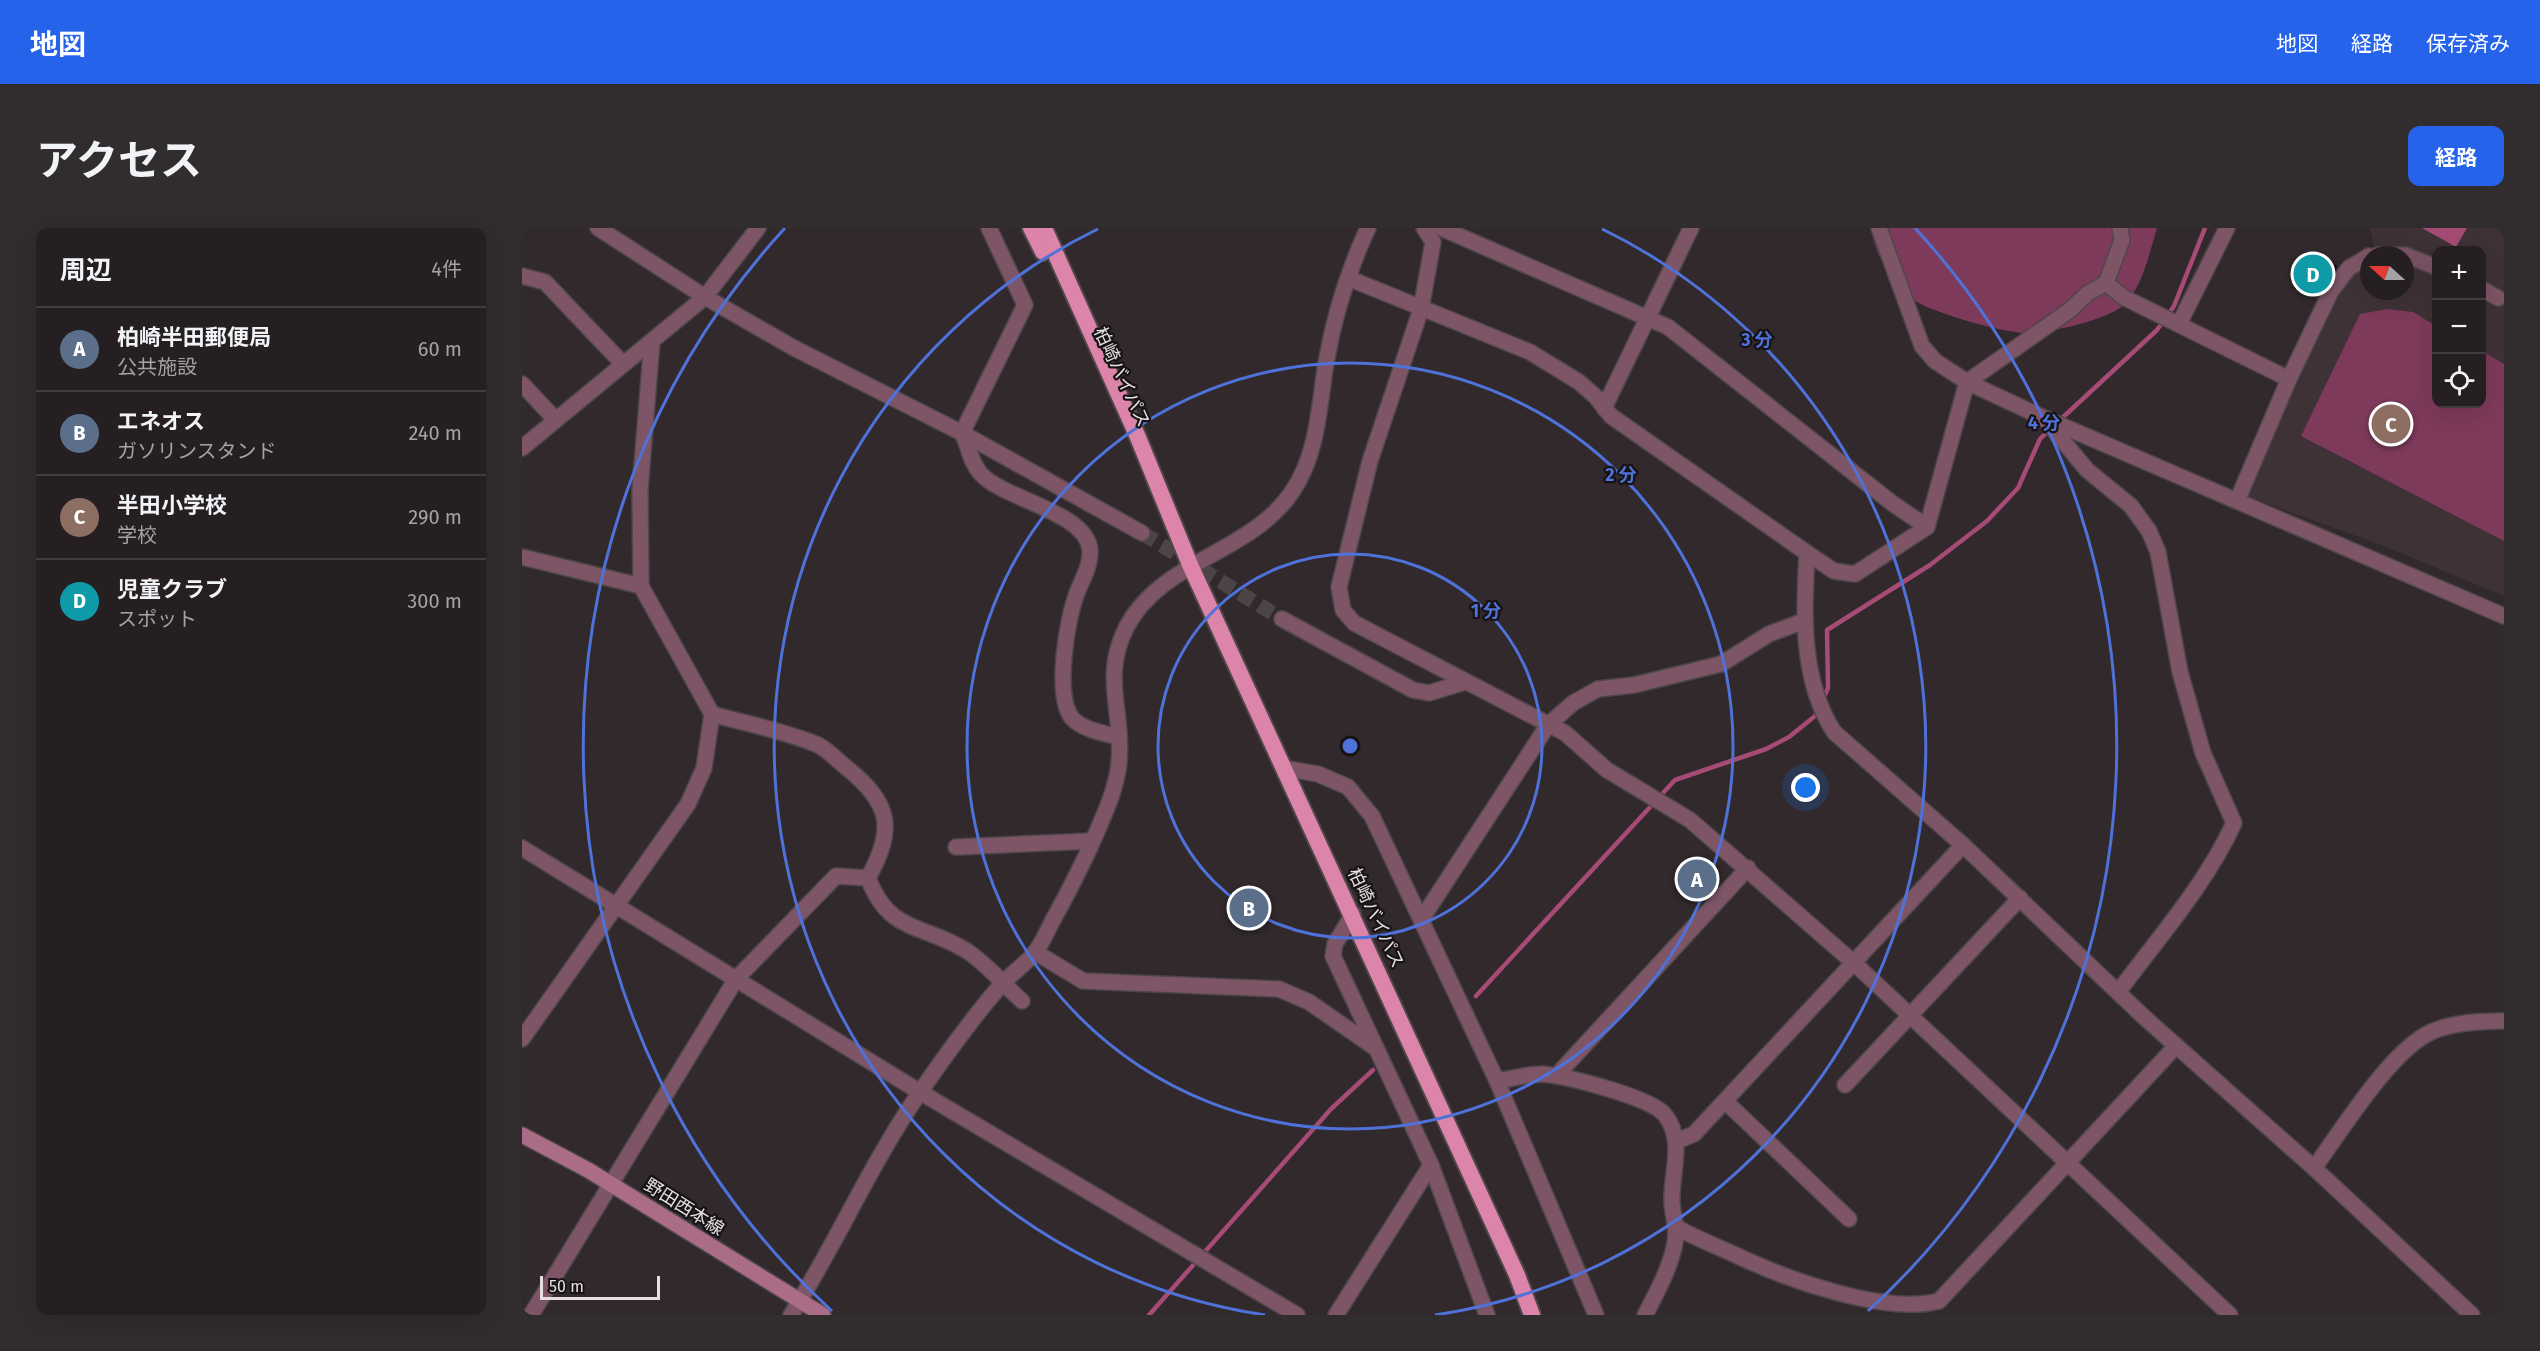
<!DOCTYPE html>
<html lang="ja">
<meta charset="utf-8">
<style>
:root{--surface:#251f21;--page:#312c2e;--text:#f1f3f6;--muted:#a3a2a5;--line:#423d3f;--accent:#2563eb}
body{margin:0;font-family:"Fira Sans","Noto Sans JP",sans-serif;background:var(--page);color:var(--text)}
.controls{position:absolute;right:18px;top:18px;display:grid;overflow:hidden;border-radius:12px;box-shadow:0 6px 24px #0002}
.controls button{width:54px;height:54px;display:grid;place-items:center;padding:0;border:0;border-bottom:2px solid var(--line);background:var(--surface);color:var(--text);font:30px sans-serif}
.compass{position:absolute;left:1838px;top:18px;width:54px;height:54px;border-radius:50%;background:var(--surface);box-shadow:0 6px 24px #0002;rotate:291deg}
.scale{position:absolute;left:18px;bottom:15px;width:120px;box-sizing:border-box;padding-left:6px;border:3px solid #e5dfe1;border-top:0;font-size:16px;line-height:21px;white-space:nowrap;color:#e5dfe1;-webkit-text-stroke:4px #171314;paint-order:stroke}
.you{position:absolute;left:1284px;top:560px;width:21px;height:21px;margin:-15px;border:4px solid #fff;border-radius:50%;background:#1a73e8;box-shadow:0 0 0 9px #1a73e833}
.badge{display:grid;place-items:center;width:39px;height:39px;border-radius:50%;background:var(--accent);color:#fff;font-size:20px;font-weight:700}
.pin{position:absolute;translate:-50% -50%;border:3px solid #fff;box-shadow:0 2px 6px #0006}
.list{margin:0;padding:0;list-style:none}
h2{display:flex;justify-content:space-between;align-items:center;height:78px;margin:0;padding:0 24px;font-size:26px}
h2 small{font-size:20px;font-weight:400;color:var(--muted)}
.list li{display:grid;grid-template-columns:39px 1fr auto;gap:18px;align-items:center;box-sizing:border-box;height:84px;padding:0 24px;border-top:2px solid var(--line)}
.list b{display:block;font-size:22px;white-space:nowrap}
.list p{margin:0;font-size:20px;white-space:nowrap;color:var(--muted)}
.list em{font-size:20px;font-style:normal;color:var(--muted)}
.icon{flex:none;width:33px;height:33px;fill:none;stroke:currentColor;stroke-width:2;stroke-linecap:round;stroke-linejoin:round}
.map{position:relative;flex:none;width:1982px;height:1087px;overflow:hidden;border-radius:12px}
header{display:flex;align-items:center;gap:36px;box-sizing:border-box;height:84px;padding:0 30px;background:var(--accent);color:#fff}
header strong{font-size:28px}
nav{display:flex;gap:33px;margin-inline-start:auto;font-size:21px}
.intro{display:flex;align-items:center;justify-content:space-between;box-sizing:border-box;height:144px;padding:0 36px}
h1{margin:0;font-size:42px}
.button{padding:15px 27px;border-radius:12px;background:var(--accent);color:#fff;font-size:21px;font-weight:700}
main{display:flex;gap:36px;padding:0 36px}
aside{flex:1;background:var(--surface);border-radius:12px;box-shadow:0 6px 24px #0002}
.map>svg:first-child{display:block}
</style>
<header>
<strong>地図</strong>
<nav><a>地図</a><a>経路</a><a>保存済み</a></nav>
</header>
<div class="intro"><h1>アクセス</h1><a class="button">経路</a></div>
<main>
<aside>
<h2>周辺<small>4件</small></h2>
<ul class="list">
<li><span class="badge" style="background:#5c6f8a">A</span><div><b>柏崎半田郵便局</b><p>公共施設</p></div><em>60 m</em></li>
<li><span class="badge" style="background:#5c6f8a">B</span><div><b>エネオス</b><p>ガソリンスタンド</p></div><em>240 m</em></li>
<li><span class="badge" style="background:#8d6e63">C</span><div><b>半田小学校</b><p>学校</p></div><em>290 m</em></li>
<li><span class="badge" style="background:#0f9aa8">D</span><div><b>児童クラブ</b><p>スポット</p></div><em>300 m</em></li>
</ul>
</aside>
<div class="map">
<svg width="1982" height="1087" viewBox="0 0 1982 1087">
<defs>
<filter id="shadow"><feDropShadow dx="4" dy="-4" stdDeviation="0" flood-color="#0009"/></filter>
</defs>
<rect width="100%" height="100%" fill="#31292c"/>
<!-- built -->
<path fill="#3f3236" fill-rule="evenodd" d="M1848 0H1982V368L1857 316 1727 269V258L1819 61 1834 43 1847 36V63H1883V27H1854ZM1914 22H1960V176H1914Z"/>
<!-- green -->
<g fill="#7e3a5a">
<path d="M1349 0H1635C1628 24 1622 51 1607 72 1593 91 1528 105 1505 105 1485 106 1408 84 1392 72 1370 57 1353 27 1349 0Z"/>
<path d="M1865 81 1891 84 1914 98V176H1960V123L1982 136V313L1779 208 1838 86Z"/>
</g>
<!-- water -->
<path fill="#a54b75" d="M1900 0H1945L1934 19Z"/>
<g fill="none" stroke-linecap="round" stroke-linejoin="round">
<!-- stream -->
<g stroke="#a54b75" stroke-width="4.5">
<path d="M1538 192 1635 102 1652 78 1683 0"/>
<path d="M1301 471 1306 460 1305 402 1408 337 1465 293 1496 260 1518 211 1527 202"/>
<path d="M954 768 1153 552 1244 521 1267 509 1293 488 1296 481"/>
<path d="M627 1087 809 881 851 842"/>
</g>
</g>
<!-- building -->
<path fill="#4c5758" stroke="#6e797b" stroke-width="1.5" filter="url(#shadow)" d="M1780 28 1811 42 1801 63 1771 49Z"/>
<g fill="none" stroke-linecap="round" stroke-linejoin="round">
<!-- tertiary-tunnel -->
<path stroke="#4c4447" stroke-width="15" stroke-dasharray="15 8" stroke-linecap="butt" d="M620 305 760 391"/>
<defs>
<g id="minor">
<path d="M919 0 1146 99 1370 275 1405 299"/>
<path d="M1357 0 1400 118 1413 133 1445 154"/>
<path d="M1855 27H1882"/>
<path d="M1883 27 1914 39"/>
<path d="M0 48 23 54 101 136"/>
<path d="M826 50 1008 124 1057 154 1074 169 1089 188 1285 325C1282 385 1278 451 1312 504L1441 617 1623 790 1792 940 1950 1087"/>
<path d="M1584 55 1601 69 1767 151"/>
<path d="M1960 61 1976 70"/>
<path d="M1657 96 1705 0"/>
<path d="M0 156 32 190"/>
<path d="M1082 180 1169 0"/>
<path d="M1522 190 1565 242 1609 278 1627 303 1636 324 1658 444 1681 525 1712 595C1684 656 1637 709 1597 763"/>
<path d="M440 205 503 77 467 0"/>
<path d="M0 220 183 69 236 0"/>
<path d="M1715 273 1767 151 1809 63 1827 40 1847 28"/>
<path d="M0 329 119 358 190 486 182 540 166 576 0 811"/>
<path d="M119 358 118 261 130 113"/>
<path d="M190 486C225 496 263 503 296 517 306 522 316 533 325 540 368 575 374 600 346 650 368 707 401 695 445 723 465 736 482 757 500 773"/>
<path d="M761 540 796 546 826 559 850 588 975 853 1074 1087"/>
<path d="M434 619 570 613"/>
<path d="M0 620 398 864 775 1087"/>
<path d="M831 686 813 716 811 728 909 937 965 1087"/>
<path d="M899 692 1026 497 1051 475 1076 461 1112 457 1199 436 1247 406 1282 393"/>
<path d="M513 724 561 753 757 761 787 774 852 819"/>
<path d="M1034 848 1226 640"/>
<path d="M975 853C989 851 1005 846 1020 846 1044 848 1129 869 1143 887 1164 914 1148 946 1150 976 1152 994 1156 1001 1152 1020 1146 1044 1134 1066 1123 1087"/>
<path d="M1323 857 1498 670"/>
<path d="M1203 873 1327 991"/>
<path d="M1155 913 1172 906 1441 617"/>
<path d="M1792 940C1820 902 1868 823 1909 804 1931 794 1959 793 1982 793"/>
<path d="M1156 1000C1175 1011 1197 1019 1218 1029 1267 1052 1364 1087 1417 1073L1654 818"/>
<path d="M9 1087 214 751 314 648 346 650"/>
<path d="M814 1087 909 937"/>
</g>
<g id="tertiary">
<path d="M76 0 183 69 272 120 440 205 620 305"/>
<path d="M902 0 911 14 899 81 848 233 817 359 821 382 832 395 1043 505 1085 542 1168 592 1332 735 1708 1087"/>
<path d="M1445 154 1522 190 1982 388"/>
<path d="M440 205C447 218 448 234 459 246 481 271 565 284 568 322 569 338 560 351 555 365 545 390 532 468 550 490 561 502 582 505 596 509"/>
<path d="M1285 325 1312 343 1333 346 1405 299 1445 154 1548 82 1566 65 1584 55 1600 12 1598 0"/>
<path d="M760 391 891 462 907 465 943 454"/>
<path d="M269 1087C315 1014 349 935 398 864 423 828 450 790 479 757 489 746 502 737 512 726 520 716 525 703 531 692 548 661 565 628 579 594 587 576 596 553 597 533 602 485 579 450 604 400 639 332 728 326 770 264 796 226 797 178 804 135 812 88 826 43 846 0"/>
</g>
<path id="secondary" d="M0 907 66 942 301 1087"/>
<g id="trunk">
<path d="M509 0 521 24"/>
<path d="M522 0 615 207 669 339 995 1047 1010 1087"/>
</g>
</defs>
<!-- minor casing -->
<use href="#minor" stroke="#4e4649" stroke-width="18"/>
<!-- tertiary casing -->
<use href="#tertiary" stroke="#4e4649" stroke-width="18"/>
<!-- secondary casing -->
<use href="#secondary" stroke="#4e4649" stroke-width="18"/>
<!-- trunk casing -->
<use href="#trunk" stroke="#4e4649" stroke-width="20"/>
<!-- minor -->
<use href="#minor" stroke="#7d5566" stroke-width="15"/>
<!-- tertiary -->
<use href="#tertiary" stroke="#7d5566" stroke-width="15"/>
<!-- secondary -->
<use href="#secondary" stroke="#aa6c86" stroke-width="15"/>
<!-- trunk -->
<use href="#trunk" stroke="#dd84aa" stroke-width="16"/>
</g>
<!-- distance rings -->
<g fill="none" stroke="#4f72da" stroke-width="3">
<circle cx="828" cy="518" r="192"/>
<circle cx="828" cy="518" r="383"/>
<path d="M743 1087A575 575 0 0 1 576 1M1080 1A575 575 0 0 1 913 1087"/>
<path d="M310 1083A766 766 0 0 1 263 0M1393 0A766 766 0 0 1 1346 1083"/>
</g>
<g text-anchor="middle" stroke-width="4.5" stroke-linejoin="round" paint-order="stroke">
<!-- street labels -->
<g font-size="18" fill="#e5dfe1" stroke="#171314">
<text transform="translate(600 149) rotate(65)" y="6">柏崎バイパス</text>
<text transform="translate(854 690) rotate(65)" y="6">柏崎バイパス</text>
<text transform="translate(162 979) rotate(32)" y="6">野田西本線</text>
</g>
</g>
<circle cx="828" cy="518" r="9" fill="#4f72da" stroke="#171314" stroke-width="3"/>
<g font-size="18" text-anchor="middle" font-weight="bold" fill="#4f72da" stroke="#171314" stroke-width="4.5" stroke-linejoin="round" paint-order="stroke">
<text x="1235" y="118">3 分</text>
<text x="1522" y="201">4 分</text>
<text x="1099" y="253">2 分</text>
<text x="964" y="389">1 分</text>
</g>
</svg>
<div class="controls">
<button>+</button>
<button>−</button>
<button><svg class="icon" aria-label="locate" viewBox="0 0 24 24"><circle cx="12" cy="12" r="6"/><path d="M12 2v4M12 18v4M2 12h4M18 12h4"/></svg></button>
</div>
<svg class="compass" viewBox="-18 -18 36 36"><path d="M0-13l5 13h-10z" fill="#e53935"/><path d="M0 13l5-13h-10z" fill="#a3a2a5"/></svg>
<div class="scale">50 m</div>
<div class="you"></div>
<div class="pin badge" style="left:1175px;top:651px;background:#5c6f8a">A</div>
<div class="pin badge" style="left:727px;top:680px;background:#5c6f8a">B</div>
<div class="pin badge" style="left:1869px;top:196px;background:#8d6e63">C</div>
<div class="pin badge" style="left:1791px;top:46px;background:#0f9aa8">D</div>
</div>
</main>
